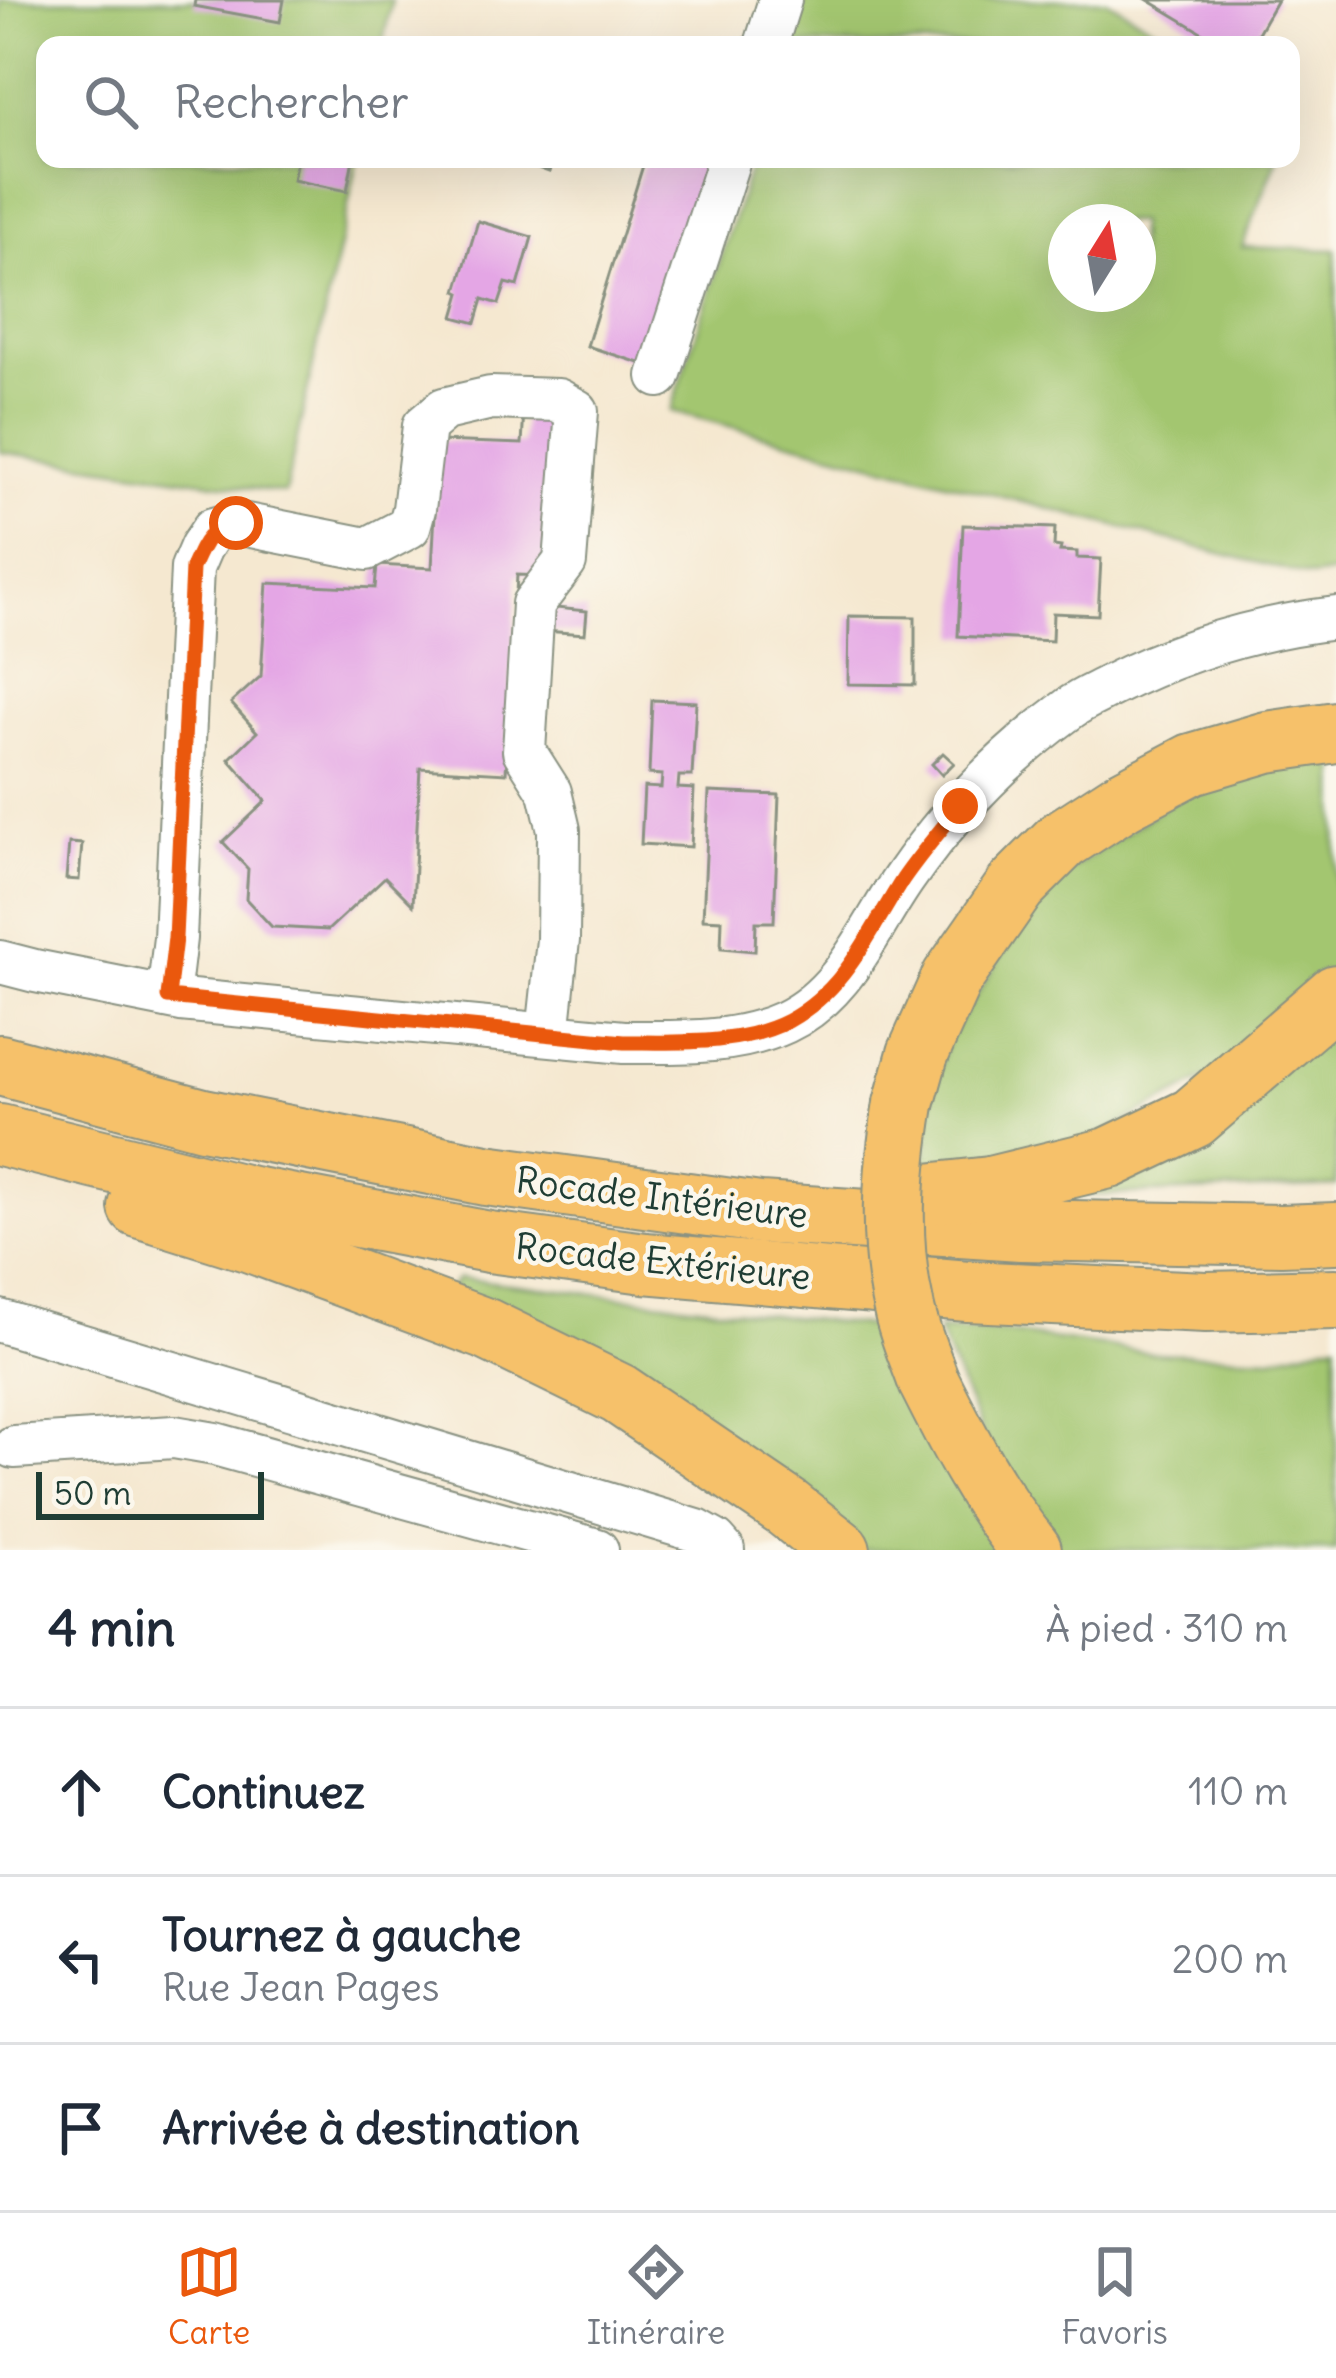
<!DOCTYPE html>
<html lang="fr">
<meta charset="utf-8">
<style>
:root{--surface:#fff;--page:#f6f6f7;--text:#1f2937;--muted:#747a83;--line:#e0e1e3;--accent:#ea580c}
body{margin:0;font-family:Delius,sans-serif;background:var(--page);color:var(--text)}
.compass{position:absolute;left:1048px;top:204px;width:108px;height:108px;border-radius:50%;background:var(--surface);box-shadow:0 12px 48px #0002;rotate:11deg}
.scale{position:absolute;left:36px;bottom:30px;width:228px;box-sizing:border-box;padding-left:12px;border:6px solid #1f3d34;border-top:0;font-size:33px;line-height:42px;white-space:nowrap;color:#1f3d34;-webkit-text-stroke:9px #fbf7ec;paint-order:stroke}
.stop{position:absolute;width:36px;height:36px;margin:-27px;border:9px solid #ea580c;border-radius:50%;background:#fff}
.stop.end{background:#ea580c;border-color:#fff;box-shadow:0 3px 12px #0008}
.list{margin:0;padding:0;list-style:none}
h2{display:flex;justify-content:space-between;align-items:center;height:156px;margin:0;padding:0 48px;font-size:51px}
h2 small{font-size:39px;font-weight:400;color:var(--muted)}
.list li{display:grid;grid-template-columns:78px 1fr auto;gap:36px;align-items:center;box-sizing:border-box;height:168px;padding:0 48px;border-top:3px solid var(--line)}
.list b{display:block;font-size:45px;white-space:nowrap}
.list p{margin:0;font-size:39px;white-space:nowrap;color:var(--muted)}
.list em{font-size:39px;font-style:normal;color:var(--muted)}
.icon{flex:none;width:66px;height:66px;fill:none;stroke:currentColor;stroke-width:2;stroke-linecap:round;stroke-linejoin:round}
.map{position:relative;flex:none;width:1336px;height:1550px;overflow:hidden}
.search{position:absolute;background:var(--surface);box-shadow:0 12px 48px #0002;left:36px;right:36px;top:36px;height:132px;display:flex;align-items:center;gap:30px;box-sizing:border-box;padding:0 42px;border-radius:24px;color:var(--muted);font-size:45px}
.sheet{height:660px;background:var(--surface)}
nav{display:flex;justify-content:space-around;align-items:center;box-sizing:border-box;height:168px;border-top:3px solid var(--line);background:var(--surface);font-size:33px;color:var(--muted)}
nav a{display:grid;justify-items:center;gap:6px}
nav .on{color:var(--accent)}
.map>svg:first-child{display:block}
</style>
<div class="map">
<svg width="1336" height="1550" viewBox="0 0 1336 1550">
<rect width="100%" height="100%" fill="#fbf7ec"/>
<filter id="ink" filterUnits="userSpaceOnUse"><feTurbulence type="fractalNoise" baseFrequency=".00833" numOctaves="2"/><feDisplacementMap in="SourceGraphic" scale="24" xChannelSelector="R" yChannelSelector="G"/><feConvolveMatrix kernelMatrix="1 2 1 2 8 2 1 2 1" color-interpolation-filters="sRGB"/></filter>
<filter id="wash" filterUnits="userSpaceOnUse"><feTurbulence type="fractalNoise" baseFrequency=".004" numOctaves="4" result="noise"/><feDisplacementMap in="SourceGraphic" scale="48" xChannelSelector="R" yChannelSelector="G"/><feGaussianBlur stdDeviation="2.7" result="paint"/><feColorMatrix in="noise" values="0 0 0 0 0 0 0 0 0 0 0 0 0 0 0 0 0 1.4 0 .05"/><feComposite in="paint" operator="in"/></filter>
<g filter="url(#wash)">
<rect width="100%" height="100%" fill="#f5e8d0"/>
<!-- green -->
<g fill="#a3c66f" stroke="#618252" stroke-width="3" fill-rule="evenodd">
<path d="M0 0H392L382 45H45V159H358L285 493 0 452Z"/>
<path d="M805 0H1106L1184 45H790Z"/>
<path d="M753 159H1277L1242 247 1336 250V573L1313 577 671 411ZM1066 222H1138V294H1066Z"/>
<path d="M1336 753V972L1210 1076 1083 1144 924 1167 933 1095 947 1041 1046 886 1197 785Z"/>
<path d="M1336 1025V1186L1050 1197Z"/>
<path d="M458 1278 886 1328 998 1550H861L451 1287Z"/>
<path d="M938 1330 1001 1332 1152 1353 1272 1357 1336 1342V1550H1050L1001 1479Z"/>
</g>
<g id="blocks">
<!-- building -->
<g fill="#e4a6e5">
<path d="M195 0H284L280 22 194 6Z"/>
<path d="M1148 0H1277L1251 45H1223Z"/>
<path d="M297 159H353L347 191 293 180Z"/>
<path d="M513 159H553L549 172Z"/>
<path d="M645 159H708L643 364 587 346Z"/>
<path d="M478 221 532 237 518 286 506 283 499 304 483 299 476 323 454 317 461 293 457 291Z"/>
<path d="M524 410 564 412 546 576 517 575 506 773 420 768 413 905 385 877 328 930 272 927 246 899 248 869 223 842 266 801 229 759 257 732 231 703 261 676 267 583 375 588 377 565 432 568 439 441 522 444Z"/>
<path d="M963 525 1055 528 1054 546 1061 547 1060 551 1077 552V558L1101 559 1098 615 1053 613 1052 641 958 636Z"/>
<path d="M546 607 587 611 585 634 544 631Z"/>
<path d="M849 616 915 617V685L848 684Z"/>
<path d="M652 700 696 702 692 776H679L678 788 694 789 691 847 641 844 644 787 661 788 662 775 649 774Z"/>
<path d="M943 753 954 763 942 775 932 764Z"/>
<path d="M709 792 779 795 774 922H756L755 951 721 948 722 920 703 919Z"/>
<path d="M69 843 82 844 79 880 66 879Z"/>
</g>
</g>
</g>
<g filter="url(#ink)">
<use href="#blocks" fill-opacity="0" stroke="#8a9282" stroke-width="3"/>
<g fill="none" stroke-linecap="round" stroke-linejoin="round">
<defs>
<g id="minor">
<path d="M766 45 780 0"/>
<path d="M659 376 729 159"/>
<path d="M0 962 35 971 181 1000 624 1042C677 1042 736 1045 785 1022 846 993 869 928 905 877 950 812 1007 754 1070 708 1082 699 1097 693 1110 686 1181 650 1258 627 1336 618"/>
<path d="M168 997 175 938 192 568 201 547 213 529 236 523 367 549 409 527 414 509 424 426 444 409 491 398 558 400 577 411 565 562 533 604 524 751 550 792 559 830 558 940 548 1034"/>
<path d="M0 1321 697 1531 715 1541 723 1550"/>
<path d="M14 1447 174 1437 215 1444 597 1550"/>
</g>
<g id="highway">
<path d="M0 1065 203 1119 486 1175 760 1213 1021 1230 1281 1235 1336 1233"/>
<path d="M904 1104 918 1054 952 978 1016 886 1062 840 1122 801 1192 764 1267 742 1336 732"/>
<path d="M0 1135 252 1197 489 1242 645 1263 968 1291 1206 1302 1336 1299"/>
<path d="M909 1196 990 1187 1109 1158 1193 1118 1336 995"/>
<path d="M139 1207 251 1242 486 1329 619 1394 787 1508 840 1550"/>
<path d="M928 1380C958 1440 988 1498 1031 1550"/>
</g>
</defs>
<!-- minor casing -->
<use href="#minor" stroke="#8a9282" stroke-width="46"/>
<!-- highway casing -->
<use href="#highway" stroke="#8a9282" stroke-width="64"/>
<!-- minor -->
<use href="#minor" stroke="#fff" stroke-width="42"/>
<!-- highway -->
<use href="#highway" stroke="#f6c16b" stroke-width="60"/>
<defs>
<path id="highway-bridge" d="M904 1104C893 1172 888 1241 904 1309 909 1333 920 1357 928 1380"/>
</defs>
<!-- highway-bridge casing -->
<use href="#highway-bridge" stroke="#8a9282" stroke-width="64" stroke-linecap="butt"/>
<!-- highway-bridge -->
<use href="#highway-bridge" stroke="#f6c16b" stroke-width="60"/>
</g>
</g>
<g fill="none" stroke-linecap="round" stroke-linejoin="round" filter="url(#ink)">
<!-- route -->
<path stroke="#ea580c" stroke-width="15" d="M236 523C207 531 204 541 192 568L175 938 168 997 624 1042C676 1042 740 1046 788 1021 847 989 869 932 903 879 920 854 941 830 960 806"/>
</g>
<g text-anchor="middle" stroke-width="9" stroke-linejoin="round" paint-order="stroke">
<!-- street labels -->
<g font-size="36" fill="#1f3d34" stroke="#fbf7ec">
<text transform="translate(662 1197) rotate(7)" y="13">Rocade Intérieure</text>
<text transform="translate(663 1261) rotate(6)" y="13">Rocade Extérieure</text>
</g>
</g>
</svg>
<svg class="compass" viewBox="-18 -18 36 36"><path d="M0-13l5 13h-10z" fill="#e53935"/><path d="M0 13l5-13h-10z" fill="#747a83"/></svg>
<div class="scale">50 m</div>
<div class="stop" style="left:236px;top:523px"></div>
<div class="stop end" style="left:960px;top:806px"></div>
<div class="search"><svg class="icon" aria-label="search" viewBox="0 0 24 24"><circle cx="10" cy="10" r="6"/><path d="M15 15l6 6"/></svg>Rechercher</div>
</div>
<section class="sheet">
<h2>4 min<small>À pied · 310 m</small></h2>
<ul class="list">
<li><svg class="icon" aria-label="ahead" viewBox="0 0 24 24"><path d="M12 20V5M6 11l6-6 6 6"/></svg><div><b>Continuez</b></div><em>110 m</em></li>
<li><svg class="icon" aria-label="left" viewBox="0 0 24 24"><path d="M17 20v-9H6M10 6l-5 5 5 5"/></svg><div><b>Tournez à gauche</b><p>Rue Jean Pages</p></div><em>200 m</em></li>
<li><svg class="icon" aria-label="arrive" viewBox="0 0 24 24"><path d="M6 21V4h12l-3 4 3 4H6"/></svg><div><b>Arrivée à destination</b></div></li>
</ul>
</section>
<nav>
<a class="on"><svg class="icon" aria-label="map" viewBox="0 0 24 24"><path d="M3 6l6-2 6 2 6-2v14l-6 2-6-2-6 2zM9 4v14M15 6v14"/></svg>Carte</a>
<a><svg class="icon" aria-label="directions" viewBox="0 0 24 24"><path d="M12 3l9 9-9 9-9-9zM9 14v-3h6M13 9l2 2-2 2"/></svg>Itinéraire</a>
<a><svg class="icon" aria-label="saved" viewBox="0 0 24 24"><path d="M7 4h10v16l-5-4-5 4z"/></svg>Favoris</a>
</nav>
